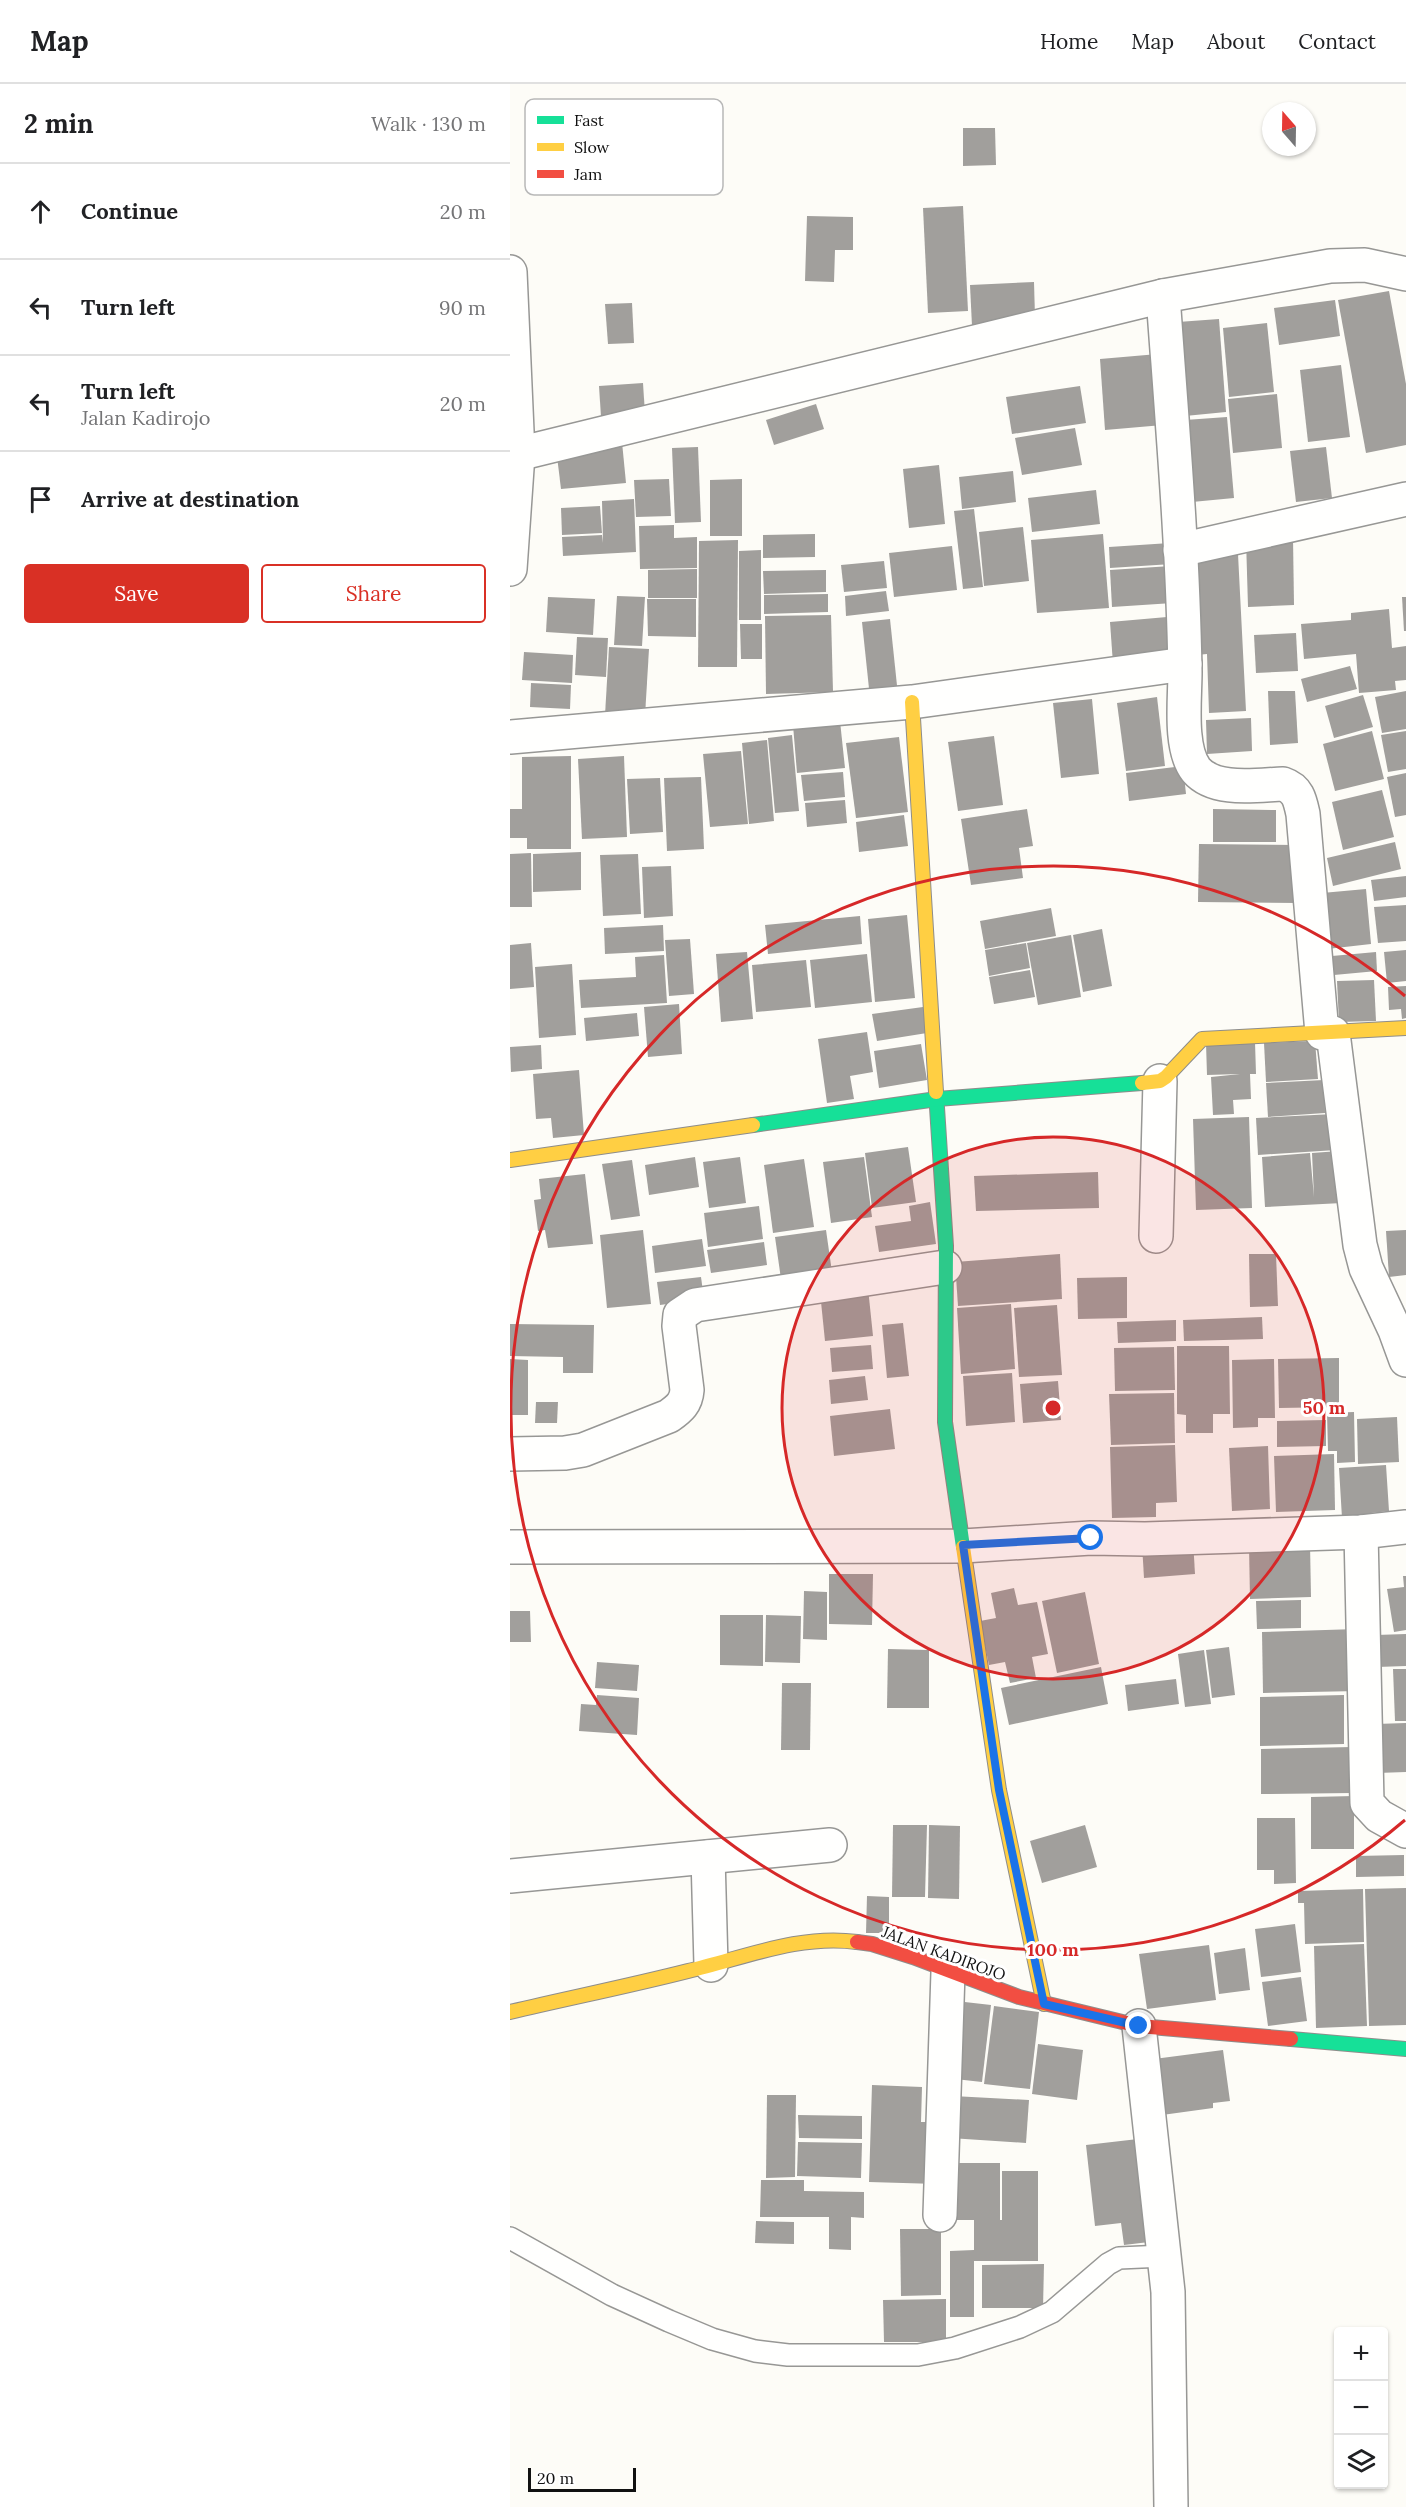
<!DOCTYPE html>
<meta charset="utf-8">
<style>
:root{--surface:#fff;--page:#f2f2f2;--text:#202124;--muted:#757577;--line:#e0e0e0;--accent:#d93025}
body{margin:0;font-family:Lora,serif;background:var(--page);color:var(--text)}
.controls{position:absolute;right:18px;bottom:18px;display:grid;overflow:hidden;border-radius:6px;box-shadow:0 2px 4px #0004}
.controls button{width:54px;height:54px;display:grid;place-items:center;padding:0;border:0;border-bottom:2px solid var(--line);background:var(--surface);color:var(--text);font:30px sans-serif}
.compass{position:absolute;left:752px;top:18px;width:54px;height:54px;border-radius:50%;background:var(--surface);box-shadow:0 2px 4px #0004;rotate:340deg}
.scale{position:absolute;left:18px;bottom:15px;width:108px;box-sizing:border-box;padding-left:6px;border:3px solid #111;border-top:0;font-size:16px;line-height:21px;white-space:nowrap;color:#111;-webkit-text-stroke:4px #fff;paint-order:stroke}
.stop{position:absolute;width:18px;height:18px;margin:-14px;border:4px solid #1a73e8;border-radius:50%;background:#fff}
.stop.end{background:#1a73e8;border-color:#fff;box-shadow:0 2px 6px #0008}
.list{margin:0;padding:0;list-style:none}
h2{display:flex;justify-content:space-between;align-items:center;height:78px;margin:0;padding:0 24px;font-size:26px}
h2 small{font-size:20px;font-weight:400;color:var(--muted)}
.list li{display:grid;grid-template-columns:39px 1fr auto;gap:18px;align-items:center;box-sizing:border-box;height:96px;padding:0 24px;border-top:2px solid var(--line)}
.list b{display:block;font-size:22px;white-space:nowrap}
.list p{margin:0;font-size:20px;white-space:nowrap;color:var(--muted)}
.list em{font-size:20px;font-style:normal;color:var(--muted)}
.actions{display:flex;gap:12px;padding:18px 24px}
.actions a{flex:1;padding:14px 0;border:2px solid var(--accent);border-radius:6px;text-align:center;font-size:21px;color:var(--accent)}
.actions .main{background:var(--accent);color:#fff}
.icon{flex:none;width:33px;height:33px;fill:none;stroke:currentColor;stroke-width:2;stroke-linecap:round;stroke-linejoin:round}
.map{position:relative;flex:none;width:896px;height:2423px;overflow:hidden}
header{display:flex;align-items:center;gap:36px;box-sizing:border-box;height:84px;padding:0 30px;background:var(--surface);border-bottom:2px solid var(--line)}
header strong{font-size:28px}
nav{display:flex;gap:33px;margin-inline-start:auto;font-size:21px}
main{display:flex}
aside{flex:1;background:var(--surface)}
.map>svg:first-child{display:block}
</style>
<header>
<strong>Map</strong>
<nav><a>Home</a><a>Map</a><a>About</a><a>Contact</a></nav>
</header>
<main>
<aside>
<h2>2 min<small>Walk · 130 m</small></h2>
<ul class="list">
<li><svg class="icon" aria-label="ahead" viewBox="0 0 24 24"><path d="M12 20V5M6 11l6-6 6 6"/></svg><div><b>Continue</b></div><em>20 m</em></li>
<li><svg class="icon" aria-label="left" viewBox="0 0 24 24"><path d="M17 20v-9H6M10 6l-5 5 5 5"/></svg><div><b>Turn left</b></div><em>90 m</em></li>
<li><svg class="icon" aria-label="left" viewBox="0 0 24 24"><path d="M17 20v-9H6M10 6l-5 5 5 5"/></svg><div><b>Turn left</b><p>Jalan Kadirojo</p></div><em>20 m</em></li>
<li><svg class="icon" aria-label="arrive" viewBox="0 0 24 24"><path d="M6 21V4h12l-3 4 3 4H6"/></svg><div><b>Arrive at destination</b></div></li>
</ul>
<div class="actions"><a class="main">Save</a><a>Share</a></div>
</aside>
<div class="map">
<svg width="896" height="2423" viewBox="0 0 896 2423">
<rect width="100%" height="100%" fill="#fdfcf7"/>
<!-- building -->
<g fill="#a19f9c">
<path d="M453 44H485L486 81 453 82Z"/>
<path d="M453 122 458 227 418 229 413 124Z"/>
<path d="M297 132 343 133V166H325L324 198 295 197Z"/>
<path d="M524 198 525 233 462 242 460 201Z"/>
<path d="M879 207 896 300V361L856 369 828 216Z"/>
<path d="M825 216 830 252 769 261 764 224Z"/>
<path d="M122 219 124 259 98 260 95 220Z"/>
<path d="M709 235 716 328 675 332 668 238Z"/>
<path d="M757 239 764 308 719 313 713 244Z"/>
<path d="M648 270 653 341 595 346 590 275Z"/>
<path d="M831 281 840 353 798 358 790 286Z"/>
<path d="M133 299 135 330 91 333 89 302Z"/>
<path d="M570 302 576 339 502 350 496 313Z"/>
<path d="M767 310 772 364 723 369 718 315Z"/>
<path d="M306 320 314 345 264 361 256 336Z"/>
<path d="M717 333 724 414 682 418 675 336Z"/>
<path d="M565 344 572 381 512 391 505 354Z"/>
<path d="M112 358 116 399 51 405 46 364Z"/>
<path d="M188 363 191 438 165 439 162 364Z"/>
<path d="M816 363 822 414 786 418 780 367Z"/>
<path d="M429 381 435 440 399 444 393 385Z"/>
<path d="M503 387 506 418 452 425 449 393Z"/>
<path d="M159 395 161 432 126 433 124 396Z"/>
<path d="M232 395V452H200V396Z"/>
<path d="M586 406 590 440 522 448 518 414Z"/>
<path d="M124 415 126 468 53 472 52 453 92 451 93 459 92 417Z"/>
<path d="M90 422 92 449 52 451 51 424Z"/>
<path d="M464 425 473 503 453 505 444 427Z"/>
<path d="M164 441V454L187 453V484L130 485 129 442Z"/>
<path d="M513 443 519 497 474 502 469 448Z"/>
<path d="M305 450V473L253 474V451Z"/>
<path d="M593 450 599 524 527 529 521 456Z"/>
<path d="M783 454 784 521 738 523 736 455Z"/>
<path d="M228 456 227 583H188L189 457Z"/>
<path d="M660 459 662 480 600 484 599 463Z"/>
<path d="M442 462 447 506 384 513 379 469Z"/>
<path d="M251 466V536H229V467Z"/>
<path d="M728 470 736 627 699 629 697 570 686 571 681 473Z"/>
<path d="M374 477 377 504 334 508 331 481Z"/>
<path d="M661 482 663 519 602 523 600 486Z"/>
<path d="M187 485V514H138V486Z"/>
<path d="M316 486V508L254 510 253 487Z"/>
<path d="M376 507 379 527 336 532 335 512Z"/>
<path d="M318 510V528L254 530V511Z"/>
<path d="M107 512 135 513 132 562 104 561Z"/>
<path d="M38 513 85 515 83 551 36 548Z"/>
<path d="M892 513H896V547H894Z"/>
<path d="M137 515H186V553L138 552Z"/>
<path d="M879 525 882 564 896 562V596L885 597 886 606 849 609 846 570 794 575 791 540 841 536V529Z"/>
<path d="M321 531 323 608 256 610 255 532Z"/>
<path d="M657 533 660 574 603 580 600 538Z"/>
<path d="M380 535 388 611 360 614 352 538Z"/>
<path d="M230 540H252V575H231Z"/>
<path d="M786 549 788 587 746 589 744 551Z"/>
<path d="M67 553 98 554 96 593 65 591Z"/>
<path d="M99 563 139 565 135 632 95 631Z"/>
<path d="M14 568 63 571 62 599 12 596Z"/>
<path d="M840 582 847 605 797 618 791 595Z"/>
<path d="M21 599 61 601 60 625 20 623Z"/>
<path d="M758 607H785L788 659 760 661Z"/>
<path d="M896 607V645L872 649 865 613Z"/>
<path d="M853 611 863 643 824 654 815 622Z"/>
<path d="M647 613 655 682 616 687 607 619Z"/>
<path d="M582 615 589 690 551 694 543 619Z"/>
<path d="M741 634 742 667 697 670 696 636Z"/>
<path d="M330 637 335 684 287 689 283 641Z"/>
<path d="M862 647 874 695 825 707 813 660Z"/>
<path d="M896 647V685L878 688 871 651Z"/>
<path d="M282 651 289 727 265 729 258 654Z"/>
<path d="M484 652 493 721 448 727 438 658Z"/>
<path d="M389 653 398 728 346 734 336 659Z"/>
<path d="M257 656 264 737 239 740 232 659Z"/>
<path d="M231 667 238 740 200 743 193 670Z"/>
<path d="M61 672V765H17V754H0V725H12V673Z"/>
<path d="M114 672 117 753 72 755 68 675Z"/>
<path d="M673 682 676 710 619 717 616 689Z"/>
<path d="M333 688 335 713 294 717 291 691Z"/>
<path d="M896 689V731L885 733 877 693Z"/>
<path d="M191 693 194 765 157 767 154 694Z"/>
<path d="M150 694 153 748 120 750 117 695Z"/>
<path d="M872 706 884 753 833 766 822 718Z"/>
<path d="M335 716 337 739 297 743 295 719Z"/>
<path d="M517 725 523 762 509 764 513 794 461 801 451 735Z"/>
<path d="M703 725 766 726V758H703Z"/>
<path d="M394 731 398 762 349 768 346 738Z"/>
<path d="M885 758 891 785 823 802 817 774Z"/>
<path d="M689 760 787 761V819L688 818Z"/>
<path d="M71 768V806L23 808V770Z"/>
<path d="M21 769 22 823H0V770Z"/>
<path d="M128 770 131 830 93 832 90 771Z"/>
<path d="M161 782 163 832 134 834 132 783Z"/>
<path d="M896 792V813L864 817 861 796Z"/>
<path d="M856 805 861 860 817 865 812 809Z"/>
<path d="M896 821V857L868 859 864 823Z"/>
<path d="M541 824 546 852 475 865 470 837Z"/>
<path d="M397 831 405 914 365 918 358 835Z"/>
<path d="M350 832 352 860 258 870 255 841Z"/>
<path d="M153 841 154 867 95 870 94 844Z"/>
<path d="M592 845 602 902 573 908 563 851Z"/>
<path d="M561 851 571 913 528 921 517 859Z"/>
<path d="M180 855 184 910 159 912 155 856Z"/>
<path d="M21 859 24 903 0 905V861Z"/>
<path d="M516 859 520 884 479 892 475 866Z"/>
<path d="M896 866V897L877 899 874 868Z"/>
<path d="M237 868 243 935 211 938 206 870Z"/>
<path d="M866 868 867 887 824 891 822 872Z"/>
<path d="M357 870 362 918 305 924 300 876Z"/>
<path d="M154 871 157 919 71 924 69 896 126 893 125 873Z"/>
<path d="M296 876 301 923 246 928 242 881Z"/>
<path d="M62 880 66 951 29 954 25 883Z"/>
<path d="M520 886 525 913 484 920 479 893Z"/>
<path d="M864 896 866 937 829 938 827 897Z"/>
<path d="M896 902V934L892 935 891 925 879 926 878 903Z"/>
<path d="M169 920 172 970 138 973 134 923Z"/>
<path d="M413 923 417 949 367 957 362 930Z"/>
<path d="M127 929 129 952 76 957 74 934Z"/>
<path d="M357 948 363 988 340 992 344 1015 317 1019 308 955Z"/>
<path d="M805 957 808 995 756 998 754 959Z"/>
<path d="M745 958 746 990H740L741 1015 723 1016 724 1030 703 1031 701 993 730 990 697 991 696 959Z"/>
<path d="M411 960 417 996 369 1004 364 967Z"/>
<path d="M31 961 32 985 1 988 0 963Z"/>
<path d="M69 986 74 1051 43 1054 41 1034 26 1035 23 990Z"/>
<path d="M814 996 815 1029 758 1033 756 999Z"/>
<path d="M824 1030 826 1066 748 1071 746 1034Z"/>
<path d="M739 1033 742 1124 686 1126 683 1035Z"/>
<path d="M398 1063 406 1118 362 1124 355 1069Z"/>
<path d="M829 1067 832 1119 755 1123 752 1073 800 1069 804 1113 802 1069Z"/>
<path d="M185 1073 189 1103 139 1111 135 1081Z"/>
<path d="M230 1073 236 1119 199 1124 193 1078Z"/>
<path d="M354 1073 362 1133 321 1139 313 1078Z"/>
<path d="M294 1075 304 1143 263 1149 254 1081Z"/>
<path d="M122 1076 130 1132 101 1136 92 1080Z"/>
<path d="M588 1088 589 1124 466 1127 464 1092Z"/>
<path d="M75 1090 83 1160 38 1164 35 1146 28 1147 24 1116 31 1115 29 1095Z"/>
<path d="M420 1118 426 1160 369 1168 365 1142 401 1137 399 1122Z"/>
<path d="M249 1122 253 1155 198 1163 194 1129Z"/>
<path d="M133 1146 141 1220 97 1224 90 1151Z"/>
<path d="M316 1146 323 1195 272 1202 265 1153Z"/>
<path d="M896 1146V1191L879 1193 876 1147Z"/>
<path d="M192 1155 196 1182 145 1189 142 1162Z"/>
<path d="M254 1158 257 1181 201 1189 197 1166Z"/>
<path d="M550 1170 552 1215 448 1222 445 1178Z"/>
<path d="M739 1170H766L768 1222 740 1223Z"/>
<path d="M191 1193 194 1215 150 1221 147 1198Z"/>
<path d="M617 1193V1234L568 1235 567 1194Z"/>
<path d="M358 1204 363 1252 315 1257 310 1208Z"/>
<path d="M501 1220 505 1285 451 1290 447 1224Z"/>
<path d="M547 1221 552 1291 509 1293 504 1224Z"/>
<path d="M752 1233 753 1255 674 1257 673 1236Z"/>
<path d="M666 1236V1257L608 1259 607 1238Z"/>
<path d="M393 1239 399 1292 377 1294 372 1241Z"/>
<path d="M0 1240 84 1241 83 1289H53V1273L0 1272Z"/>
<path d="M361 1261 363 1285 322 1288 320 1264Z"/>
<path d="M667 1262H719L720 1330H703V1349H676V1331L667 1330Z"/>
<path d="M664 1263 665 1306 605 1307 604 1264Z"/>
<path d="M829 1274V1323L769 1324 768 1275Z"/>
<path d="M0 1275 18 1276V1331H0Z"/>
<path d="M764 1275 765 1334H748V1343L723 1344 722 1276Z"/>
<path d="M502 1289 505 1338 456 1342 453 1292Z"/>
<path d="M355 1292 358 1316 321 1320 319 1296Z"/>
<path d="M548 1297 551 1336 513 1339 510 1300Z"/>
<path d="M664 1309 665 1359 601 1361 599 1310Z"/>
<path d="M26 1318H48L47 1339H25Z"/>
<path d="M380 1325 385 1365 324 1372 320 1332Z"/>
<path d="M844 1328 845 1378 827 1379V1367H818L817 1329Z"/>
<path d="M887 1333 889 1378 848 1380 847 1335Z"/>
<path d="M816 1336V1362L767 1363V1337Z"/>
<path d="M665 1361 667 1418 646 1419V1433L602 1434 600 1363Z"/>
<path d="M758 1362 760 1425 722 1427 719 1364Z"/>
<path d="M824 1370 825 1426 766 1428 764 1372Z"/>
<path d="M876 1381 879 1427 861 1429V1433L832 1434 829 1384Z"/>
<path d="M683 1456 685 1490 634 1494 632 1460Z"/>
<path d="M800 1460 801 1513 740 1515 739 1462Z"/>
<path d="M319 1490H363L362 1541 319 1540Z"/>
<path d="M893 1492H896V1546L884 1548 877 1505 894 1503Z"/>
<path d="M504 1504 508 1521 527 1518 538 1570 522 1573 526 1594 500 1599 495 1578 479 1581 470 1537 486 1534 481 1509Z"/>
<path d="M294 1507 317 1508V1556L293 1555Z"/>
<path d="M575 1508 589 1580 547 1589 532 1517Z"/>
<path d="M791 1516V1544L747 1545 746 1517Z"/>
<path d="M0 1527H20L21 1558H0Z"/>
<path d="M210 1531H253V1582L210 1581Z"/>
<path d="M256 1531 291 1532 290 1579 255 1578Z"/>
<path d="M847 1545 849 1607 753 1609 752 1548Z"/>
<path d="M896 1550V1582L867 1583 866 1551Z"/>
<path d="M719 1563 725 1611 702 1614 696 1566Z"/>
<path d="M378 1565 419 1566V1624H377Z"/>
<path d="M694 1566 701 1620 675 1623 668 1570Z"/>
<path d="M87 1578 129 1581 127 1607 85 1604Z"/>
<path d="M591 1583 598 1620 499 1641 491 1604Z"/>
<path d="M883 1585H896V1637H885Z"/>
<path d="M666 1595 669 1620 618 1627 615 1601Z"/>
<path d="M272 1599H301L300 1666H271Z"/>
<path d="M87 1611 129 1614 127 1651 69 1647 71 1620 86 1621Z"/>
<path d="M834 1611V1660L750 1662V1613Z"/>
<path d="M896 1639V1688L867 1689 866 1640Z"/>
<path d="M842 1663V1709L751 1710V1665Z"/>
<path d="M844 1712V1765H801V1713Z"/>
<path d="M747 1734H785L786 1799 764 1800V1786H747Z"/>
<path d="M383 1741H417L415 1813H382Z"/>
<path d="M419 1741 450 1742 449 1815 418 1814Z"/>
<path d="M575 1741 587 1783 532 1799 520 1757Z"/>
<path d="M894 1771V1792L846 1793V1772Z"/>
<path d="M896 1804V1941L859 1942 855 1805Z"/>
<path d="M853 1805 854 1858 795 1860 794 1819H788V1807Z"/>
<path d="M357 1812 379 1813V1849H356Z"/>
<path d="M785 1840 791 1888 751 1893 745 1845Z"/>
<path d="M854 1860 857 1942 806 1944 804 1862Z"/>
<path d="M699 1861 706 1916 637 1925 629 1870Z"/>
<path d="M735 1864 740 1906 709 1910 704 1869Z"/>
<path d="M791 1893 797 1937 758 1942 752 1898Z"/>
<path d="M446 1917 481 1921 472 1998 436 1994Z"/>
<path d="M484 1922 529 1928 520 2005 474 2000Z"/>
<path d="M528 1960 573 1966 567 2016 522 2010Z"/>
<path d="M713 1966 720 2017 703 2019V2024L652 2031 644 1975Z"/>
<path d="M362 2001 412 2003 411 2038H429L427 2100 359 2098Z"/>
<path d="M257 2011H286L285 2093 256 2094Z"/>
<path d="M443 2012 519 2016 516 2059 440 2054Z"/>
<path d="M288 2031 352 2032V2055L289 2054Z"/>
<path d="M628 2055 639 2158 614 2161 611 2139 585 2142 576 2061Z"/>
<path d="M288 2058 352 2059 351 2094 287 2092Z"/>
<path d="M438 2079H490V2136H492V2087H528V2177H464V2233H440V2167L464 2166V2136H439Z"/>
<path d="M251 2096H294V2107L354 2108V2134L341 2133V2166L319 2165V2133H250Z"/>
<path d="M246 2137 284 2138V2160L245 2159Z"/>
<path d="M390 2145H431V2211L391 2212Z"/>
<path d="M534 2180 533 2224H472V2181Z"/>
<path d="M436 2215V2258H374L373 2216Z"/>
</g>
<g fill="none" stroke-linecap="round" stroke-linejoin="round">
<defs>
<path id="lane" d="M0 2154 102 2211 159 2237 202 2255 245 2267 278 2271H408L445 2264 510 2243 542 2228 598 2180 609 2174 654 2172"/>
<g id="street">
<path d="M0 188 8 370 0 485"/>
<path d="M653 212C662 337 673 463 675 588 675 615 669 664 686 686 705 708 746 701 773 700 788 705 790 716 793 730L812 949"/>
<path d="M8 370 653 212 820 182 855 181 896 190"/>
<path d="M670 466 896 415"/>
<path d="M0 653 402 618 675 580"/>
<path d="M823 949 850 1161 856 1184 885 1246 896 1276"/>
<path d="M646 1152 650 997"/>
<path d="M0 1370 55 1369 73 1366 159 1332C170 1324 176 1319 177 1306L169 1242 170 1231 185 1221 435 1183"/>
<path d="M851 1448 857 1719 869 1732 896 1747"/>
<path d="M0 1463 453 1462 581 1454 635 1455 851 1448 896 1443"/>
<path d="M198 1773 201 1881"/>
<path d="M0 1792 320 1761"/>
<path d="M629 1942 658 2208 661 2423"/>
<path d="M430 2131 438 1888"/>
</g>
<g id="fast">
<path d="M426 1008 436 1162 435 1338 453 1463"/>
<path d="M243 1041 427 1015 632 999"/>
<path d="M781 1955 896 1965"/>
</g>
<g id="slow">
<path d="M402 618 426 1008"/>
<path d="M632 999 650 997 656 993 692 955 896 944"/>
<path d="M0 1076 243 1041"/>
<path d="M453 1463 489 1706 534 1920"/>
<path d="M0 1928C59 1914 119 1902 178 1887 234 1874 289 1850 347 1858"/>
</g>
<path id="jam" d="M347 1858 362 1860 403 1873 509 1913 629 1942 781 1955"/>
</defs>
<!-- lane casing -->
<use href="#lane" stroke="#979795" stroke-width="24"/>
<!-- street casing -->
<use href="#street" stroke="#979795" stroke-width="36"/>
<!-- fast casing -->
<use href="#fast" stroke="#8e8d8b" stroke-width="16"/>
<!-- slow casing -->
<use href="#slow" stroke="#8e8d8b" stroke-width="16"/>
<!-- jam casing -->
<use href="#jam" stroke="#8e8d8b" stroke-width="16"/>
<!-- lane -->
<use href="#lane" stroke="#fffffe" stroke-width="21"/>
<!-- street -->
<use href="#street" stroke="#fffffe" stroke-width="33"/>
<!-- fast -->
<use href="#fast" stroke="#16e098" stroke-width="14"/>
<!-- slow -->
<use href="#slow" stroke="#ffcf43" stroke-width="14"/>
<!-- jam -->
<use href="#jam" stroke="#f24e42" stroke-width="14"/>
</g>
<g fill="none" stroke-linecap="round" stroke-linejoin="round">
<!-- route -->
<path stroke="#1a73e8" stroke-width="8" d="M581 1454 453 1461 489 1706 534 1920 629 1942"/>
</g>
<!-- distance rings -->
<circle cx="543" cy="1324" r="271" fill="#d62828" fill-opacity=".12"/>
<g fill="none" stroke="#d62828" stroke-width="3">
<circle cx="543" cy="1324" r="271"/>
<path d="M895 1736A542 542 0 1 1 895 912"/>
</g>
<g text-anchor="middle" stroke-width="6" stroke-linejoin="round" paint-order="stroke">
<!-- street labels -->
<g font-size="16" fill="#111" stroke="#fff">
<text transform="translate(434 1869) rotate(20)" y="6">JALAN KADIROJO</text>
</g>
</g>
<!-- legend -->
<rect x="15" y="15" width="198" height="96" rx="9" fill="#fff" stroke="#b8b8b8" stroke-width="1.5"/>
<rect x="27" y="32" width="27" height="8" fill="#16e098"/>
<rect x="27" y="59" width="27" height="8" fill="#ffcf43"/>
<rect x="27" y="86" width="27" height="8" fill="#f24e42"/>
<g font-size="16" fill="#111">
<text x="64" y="42">Fast</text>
<text x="64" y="69">Slow</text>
<text x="64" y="96">Jam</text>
</g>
<circle cx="543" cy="1324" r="9" fill="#d62828" stroke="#fff" stroke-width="3"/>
<g font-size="18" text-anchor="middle" font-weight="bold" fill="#d62828" stroke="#fff" stroke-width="6" stroke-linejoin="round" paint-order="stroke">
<text x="814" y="1330">50 m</text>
<text x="543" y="1872">100 m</text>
</g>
</svg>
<div class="controls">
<button>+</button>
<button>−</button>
<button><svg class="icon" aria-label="layers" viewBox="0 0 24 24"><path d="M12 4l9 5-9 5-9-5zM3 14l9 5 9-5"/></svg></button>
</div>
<svg class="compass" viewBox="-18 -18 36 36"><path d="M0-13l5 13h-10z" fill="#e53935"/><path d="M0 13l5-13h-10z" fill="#757577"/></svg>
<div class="scale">20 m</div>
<div class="stop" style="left:581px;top:1454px"></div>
<div class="stop end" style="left:629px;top:1942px"></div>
</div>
</main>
